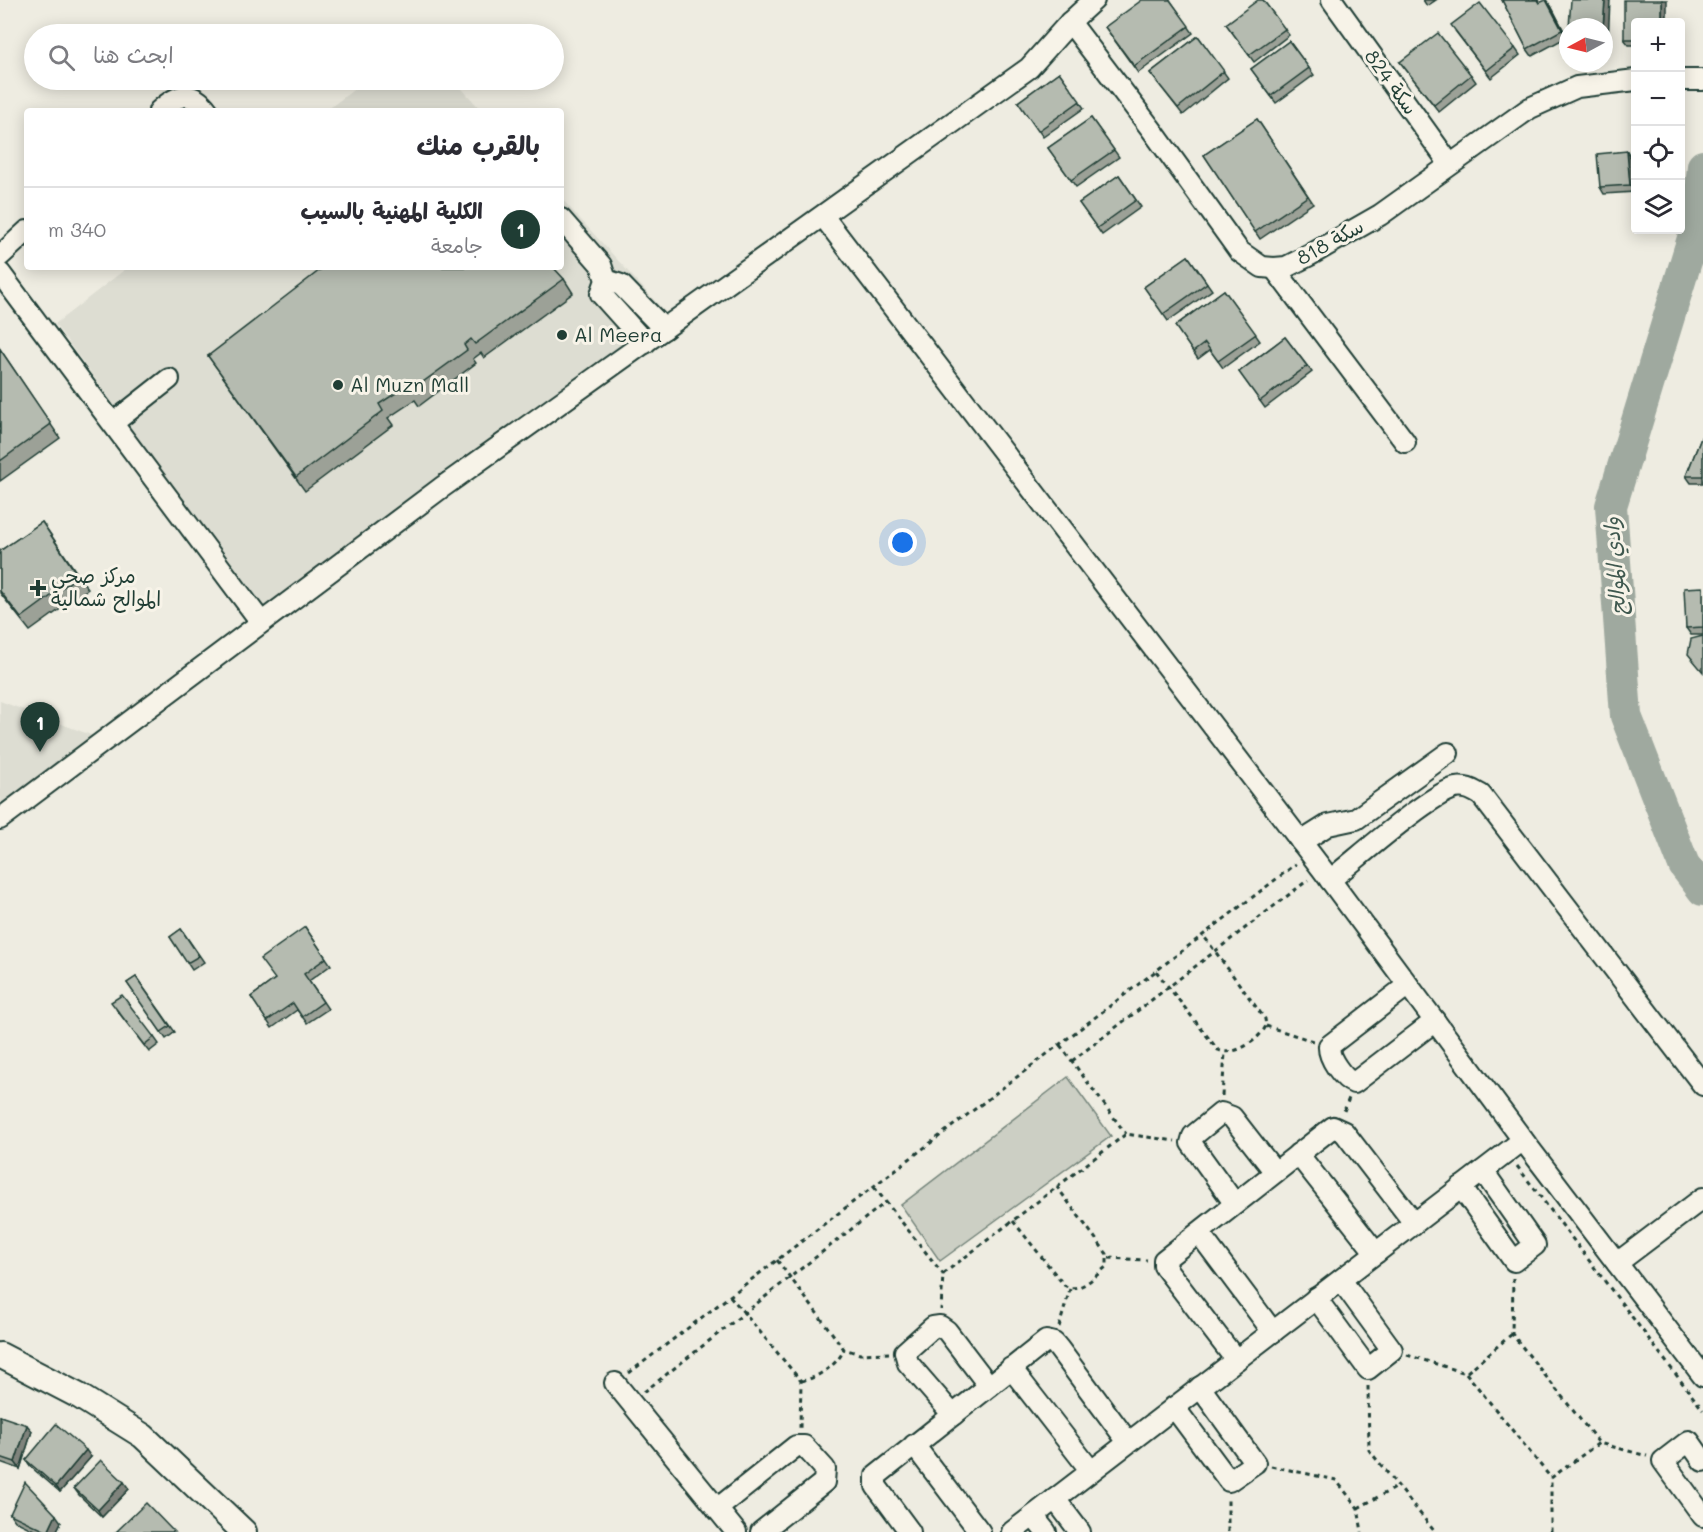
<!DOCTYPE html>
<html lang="ar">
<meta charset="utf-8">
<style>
:root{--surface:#fff;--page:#f7f7f7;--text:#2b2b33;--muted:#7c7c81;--line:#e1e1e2;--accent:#1f3d34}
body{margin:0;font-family:Mali,"Playpen Sans Arabic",sans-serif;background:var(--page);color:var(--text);direction:rtl}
.controls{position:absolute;right:18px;top:18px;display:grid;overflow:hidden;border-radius:6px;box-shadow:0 3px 15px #0003}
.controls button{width:54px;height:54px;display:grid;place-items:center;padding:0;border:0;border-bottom:2px solid var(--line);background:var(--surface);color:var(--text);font:30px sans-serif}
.compass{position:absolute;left:1559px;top:18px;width:54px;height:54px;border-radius:50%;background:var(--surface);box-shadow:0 3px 15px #0003;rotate:263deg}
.you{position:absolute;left:903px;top:543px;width:21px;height:21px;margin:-15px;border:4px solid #fff;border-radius:50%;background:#1a73e8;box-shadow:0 0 0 9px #1a73e833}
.badge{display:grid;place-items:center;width:39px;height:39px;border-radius:50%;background:var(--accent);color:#fff;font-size:20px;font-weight:700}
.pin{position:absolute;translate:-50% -50px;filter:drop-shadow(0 2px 3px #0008)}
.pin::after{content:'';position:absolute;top:32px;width:21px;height:18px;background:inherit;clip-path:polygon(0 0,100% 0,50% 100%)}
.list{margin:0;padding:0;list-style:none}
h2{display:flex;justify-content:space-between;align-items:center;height:78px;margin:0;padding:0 24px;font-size:26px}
h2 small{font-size:20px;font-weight:400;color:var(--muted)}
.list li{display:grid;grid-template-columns:39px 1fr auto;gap:18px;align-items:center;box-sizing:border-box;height:84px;padding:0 24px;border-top:2px solid var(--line)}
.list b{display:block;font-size:22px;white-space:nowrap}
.list p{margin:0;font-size:20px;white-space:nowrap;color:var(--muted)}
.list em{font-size:20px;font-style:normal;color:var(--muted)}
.icon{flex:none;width:33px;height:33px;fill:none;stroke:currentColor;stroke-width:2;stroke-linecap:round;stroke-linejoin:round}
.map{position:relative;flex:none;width:1703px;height:1532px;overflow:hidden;direction:ltr}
.search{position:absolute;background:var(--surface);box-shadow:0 3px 15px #0003;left:24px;top:24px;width:540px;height:66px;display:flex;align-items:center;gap:15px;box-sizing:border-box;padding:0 21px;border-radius:33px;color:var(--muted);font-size:22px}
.panel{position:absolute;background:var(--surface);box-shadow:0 3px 15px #0003;left:24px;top:108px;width:540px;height:162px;border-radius:6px;direction:rtl}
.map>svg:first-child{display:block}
</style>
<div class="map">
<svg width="1703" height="1532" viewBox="0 0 1703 1532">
<rect width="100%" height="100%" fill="#eeece1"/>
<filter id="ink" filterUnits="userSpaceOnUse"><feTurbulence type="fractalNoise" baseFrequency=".0167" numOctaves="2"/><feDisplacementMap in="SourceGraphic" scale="12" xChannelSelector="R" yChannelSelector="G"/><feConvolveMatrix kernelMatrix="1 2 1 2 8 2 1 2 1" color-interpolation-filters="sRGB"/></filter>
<g filter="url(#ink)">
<!-- built -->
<g fill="#ddddd2">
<path d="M366 80H454L482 111H326Z"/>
<path d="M561 198 666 313 262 608 55 324 128 267H561Z"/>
<path d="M0 701 99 738 0 810Z"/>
</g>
<!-- green -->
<path fill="#cccfc4" stroke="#76867c" stroke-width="1.5" d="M1068 1077 1111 1136 940 1261 901 1205Z"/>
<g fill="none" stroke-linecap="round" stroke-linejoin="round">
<!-- river -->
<path stroke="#9fa99f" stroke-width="32" d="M1703 166 1698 222 1611 506 1626 716 1684 865 1703 890"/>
<defs>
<g id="minor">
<path d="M1332 0 1449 163"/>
<path d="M1070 22 1152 130 1239 251 1262 267 1274 268 1286 267 1310 255 1380 215 1530 108 1577 87 1636 80"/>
<path d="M1680 80H1703"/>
<path d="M159 111C177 94 192 89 208 111"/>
<path d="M823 216 1322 869 1523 1140 1703 1376"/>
<path d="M561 219 601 265 606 280 601 294 645 343"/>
<path d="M0 256 27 231"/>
<path d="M1274 268 1405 442"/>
<path d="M0 273 261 622"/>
<path d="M606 280 621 285 664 329"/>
<path d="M113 423 169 379"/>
<path d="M0 819 441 488 1029 68 1070 22 1094 0"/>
<path d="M1301 842 1328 825 1356 819 1448 753"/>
<path d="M1330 880C1357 859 1427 796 1455 788 1466 786 1472 790 1481 795L1703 1085"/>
<path d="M1408 985 1329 1046C1328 1058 1343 1079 1354 1083L1435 1021"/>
<path d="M1298 1154 1376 1253"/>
<path d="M1461 1187 1514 1261 1535 1245 1483 1171"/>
<path d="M1235 1204 1191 1143 1193 1136 1221 1113 1232 1117 1275 1172"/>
<path d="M1199 1233 1273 1332"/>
<path d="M1617 1263 1703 1198"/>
<path d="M1316 1298 1368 1369 1392 1350 1341 1280"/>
<path d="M1236 1360 1164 1266V1260L1333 1127 1344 1132 1414 1223"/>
<path d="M1011 1368 1091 1471"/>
<path d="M615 1383 736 1532"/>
<path d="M1174 1407 1229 1481 1255 1463 1200 1387"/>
<path d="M953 1415 908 1363 905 1352 933 1327 940 1326 947 1331 989 1386"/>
<path d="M914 1445 980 1532"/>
<path d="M1703 1461 1689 1441 1663 1461 1703 1516"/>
<path d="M1055 1499 1080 1532"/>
<path d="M717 1509 796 1446H804L825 1469 824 1482 761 1532"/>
<path d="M1033 1516 1046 1532"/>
<path d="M910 1532 876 1486V1476L1046 1341 1054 1343 1059 1349 1128 1442"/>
<path d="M1012 1532 1523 1140"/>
</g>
<path id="major" d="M0 1355 79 1396 143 1436 244 1532"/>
</defs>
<!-- minor casing -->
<use href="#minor" stroke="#1f3d34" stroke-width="24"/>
<!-- major casing -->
<use href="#major" stroke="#1f3d34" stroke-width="28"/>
<!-- path -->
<g stroke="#1f3d34" stroke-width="3" stroke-dasharray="4.5 4.5" stroke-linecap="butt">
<path d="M1156 971 1218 1050C1234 1057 1258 1041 1266 1026L1265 1019 1203 935"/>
<path d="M1266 1026 1313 1041"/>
<path d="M1060 1045 1126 1134"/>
<path d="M1072 1061 1308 880"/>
<path d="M1222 1096 1225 1053"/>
<path d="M1344 1111 1349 1098"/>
<path d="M1517 1166 1703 1410"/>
<path d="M874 1187 943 1274 941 1310"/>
<path d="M1013 1221 1064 1285C1080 1295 1095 1276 1107 1266V1254L1057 1187"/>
<path d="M1109 1258 1147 1260"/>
<path d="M777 1260 844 1349 860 1354 889 1353"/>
<path d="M943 1274 1126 1134 1175 1141"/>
<path d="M1513 1278 1512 1334 1599 1443"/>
<path d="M730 1296 801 1381 800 1428"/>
<path d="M1059 1327 1070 1289"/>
<path d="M1407 1355 1466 1373 1512 1334"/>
<path d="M629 1373 1296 864"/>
<path d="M1466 1373 1551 1478"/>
<path d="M801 1381C816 1379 839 1364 844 1349"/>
<path d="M1368 1386 1369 1450 1435 1532"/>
<path d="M644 1392 886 1202"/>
<path d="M1271 1466 1336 1480 1358 1508 1362 1532"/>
<path d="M1358 1508 1398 1486"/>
<path d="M1228 1532V1497"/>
<path d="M1551 1532V1478L1599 1443 1647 1456"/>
</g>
<!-- minor -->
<use href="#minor" stroke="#f7f3e8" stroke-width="20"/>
<!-- major -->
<use href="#major" stroke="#f7f3e8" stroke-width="24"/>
</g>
<!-- wall -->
<g fill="#9ca197" stroke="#1f3d34" stroke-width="1.5">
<path d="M1170 0 1193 33 1138 73 1105 27Z"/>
<path d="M1263 0 1289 35 1254 62 1226 24Z"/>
<path d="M1423 0H1436L1427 6Z"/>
<path d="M1502 0H1538L1540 3 1551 6 1567 37 1532 56 1527 49Z"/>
<path d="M1635 22V45H1629L1624 39Z"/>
<path d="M1456 32 1515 48 1520 55 1491 78Z"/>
<path d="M1198 36 1228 78 1183 115 1150 73Z"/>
<path d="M1289 41 1314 75 1276 103 1251 69Z"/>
<path d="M1400 62 1471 75 1476 82 1439 112Z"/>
<path d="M1059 72 1084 108 1043 137 1018 102Z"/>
<path d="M1091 118 1119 157 1076 187 1048 148Z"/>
<path d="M1257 119 1313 203 1260 239 1204 155Z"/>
<path d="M1627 151 1631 158 1634 192 1604 194 1600 187Z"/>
<path d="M1119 175 1141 207 1102 235 1079 203Z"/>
<path d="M1188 256 1212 290 1168 321 1144 287Z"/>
<path d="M564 279 573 293 484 358 481 353 473 359 476 363 419 406 415 400 388 418 393 425 305 491 208 356Z"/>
<path d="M1224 290 1260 341 1223 368 1210 350 1198 359 1175 326Z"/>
<path d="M1285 337 1312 372 1265 408 1239 372Z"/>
<path d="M0 349 60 438 0 481Z"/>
<path d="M1703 433V483H1691L1686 476Z"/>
<path d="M42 522 88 589 30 631 0 593V551Z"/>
<path d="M1703 587V635H1691L1686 628Z"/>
<path d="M305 927 331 965 309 981 328 1009 307 1023 297 1010 272 1028 251 997 275 979Z"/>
<path d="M181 929 204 962 192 970 170 937Z"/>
<path d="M136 977 175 1032 166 1039 127 983Z"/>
<path d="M116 1009 154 1037 159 1044 149 1052Z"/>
<path d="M0 1416 32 1431 20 1469 0 1462Z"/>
<path d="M91 1457 60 1492 31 1467 26 1460Z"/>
<path d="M74 1488 129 1489 102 1517 79 1495Z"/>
<path d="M10 1514 61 1522 56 1532H38L15 1521Z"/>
</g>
<!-- shaded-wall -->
<g fill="#7f837b" stroke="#1f3d34" stroke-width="1.5">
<path d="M1546 0 1551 6 1567 37 1562 30Z"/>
<path d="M1605 0H1610L1608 43 1604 38 1603 27Z"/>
<rect x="1662" y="0" width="5" height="22"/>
<path d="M1627 151 1631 158 1634 192 1630 185Z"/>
<path d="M27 1425 32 1431 20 1469 15 1462Z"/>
<path d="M86 1450 91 1457 60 1492 56 1486Z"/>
<path d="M124 1482 129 1489 102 1517 98 1510Z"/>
<path d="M56 1515 61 1522 56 1532H48Z"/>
</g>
<!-- building -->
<g fill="#b5bbb0" stroke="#1f3d34" stroke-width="1.5">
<path d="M1142 0H1170L1189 26 1134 66 1105 27Z"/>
<path d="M1258 0H1263L1285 29 1249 55 1226 24Z"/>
<path d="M1502 0H1537L1539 3 1546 0 1562 30 1527 49Z"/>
<path d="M1571 0H1605L1603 27H1569Z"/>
<path d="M1624 0H1662V22H1635V39H1624Z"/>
<path d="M1480 3 1515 48 1486 71 1451 25Z"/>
<path d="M1438 33 1471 75 1434 105 1400 62Z"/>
<path d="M1198 36 1224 71 1178 108 1150 73Z"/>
<path d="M1289 41 1309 68 1271 96 1251 69Z"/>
<path d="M1059 72 1080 101 1038 131 1018 102Z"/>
<path d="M1091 118 1114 150 1071 180 1048 148Z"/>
<path d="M1257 119 1308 196 1255 232 1204 155Z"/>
<path d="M1627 151 1630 185 1600 187 1597 154Z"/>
<path d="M1119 175 1136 200 1097 228 1079 203Z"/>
<path d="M1188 256 1207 283 1163 314 1144 287Z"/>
<path d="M324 267H553L564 279 475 344 471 339 464 345 467 350 409 392 405 387 379 404 383 411 296 477 208 356Z"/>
<path d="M1224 290 1256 334 1218 361 1205 343 1193 352 1175 326Z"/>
<path d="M1285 337 1307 366 1260 401 1239 372Z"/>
<path d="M0 349 51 424 0 461Z"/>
<path d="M1703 433V476H1686Z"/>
<path d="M42 522 78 576 21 618 0 591V551Z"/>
<path d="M1703 587V627L1686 628 1684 588Z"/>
<path d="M1703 636V672L1688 654 1691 639Z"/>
<path d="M305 927 326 958 304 974 323 1002 302 1017 293 1003 267 1021 251 997 275 979 260 959Z"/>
<path d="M181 929 199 956 187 963 170 937Z"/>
<path d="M136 977 170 1026 161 1032 127 983Z"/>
<path d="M122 995 154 1037 144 1045 111 1002Z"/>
<path d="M0 1416 27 1425 15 1462 0 1457Z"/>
<path d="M56 1424 86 1450 56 1486 26 1460Z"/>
<path d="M101 1460 124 1482 98 1510 74 1488Z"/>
<path d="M25 1482 56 1515 48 1532 10 1514Z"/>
<path d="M146 1503 174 1532H116Z"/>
</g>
</g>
<!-- markers -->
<g fill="#1f3d34" stroke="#f7f3e8" stroke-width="2">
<circle cx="562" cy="335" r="6"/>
<circle cx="338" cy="385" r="6"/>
<path d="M35 579h6v6h6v6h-6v6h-6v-6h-6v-6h6z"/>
</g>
<g text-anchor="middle" stroke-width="6" stroke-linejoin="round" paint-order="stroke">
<!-- street labels -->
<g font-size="20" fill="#1f3d34" stroke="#f7f3e8">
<text transform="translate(1391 82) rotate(54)" y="7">سكة 824</text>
<text transform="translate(1330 242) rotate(-29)" y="7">سكة 818</text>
</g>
<!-- poi labels -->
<g font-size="20" fill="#1f3d34" stroke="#f7f3e8" text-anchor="start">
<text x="574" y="342">Al Meera</text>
<text x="350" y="392">Al Muzn Mall</text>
<text x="51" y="583">مركز صحي<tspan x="51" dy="23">الموالح شمالية</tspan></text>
</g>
<!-- water labels -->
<g font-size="21" font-style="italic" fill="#3f584f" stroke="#f7f3e8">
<text transform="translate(1615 566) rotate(-94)" y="7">وادي الموالح</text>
</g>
</g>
</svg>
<div class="controls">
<button>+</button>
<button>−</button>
<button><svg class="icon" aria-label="locate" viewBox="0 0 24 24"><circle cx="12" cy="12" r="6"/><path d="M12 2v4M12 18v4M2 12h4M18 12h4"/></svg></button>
<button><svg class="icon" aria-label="layers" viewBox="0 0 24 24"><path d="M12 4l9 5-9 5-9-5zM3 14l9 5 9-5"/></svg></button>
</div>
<svg class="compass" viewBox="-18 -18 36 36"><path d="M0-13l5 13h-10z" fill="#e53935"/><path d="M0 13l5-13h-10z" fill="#7c7c81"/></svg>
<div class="you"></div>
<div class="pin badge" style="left:40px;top:752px">1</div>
<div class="search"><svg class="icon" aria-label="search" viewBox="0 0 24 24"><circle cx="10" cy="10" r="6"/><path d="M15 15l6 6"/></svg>ابحث هنا</div>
<section class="panel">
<h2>بالقرب منك<small></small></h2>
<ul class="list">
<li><span class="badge">1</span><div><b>الكلية المهنية بالسيب</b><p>جامعة</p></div><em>340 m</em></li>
</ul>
</section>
</div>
